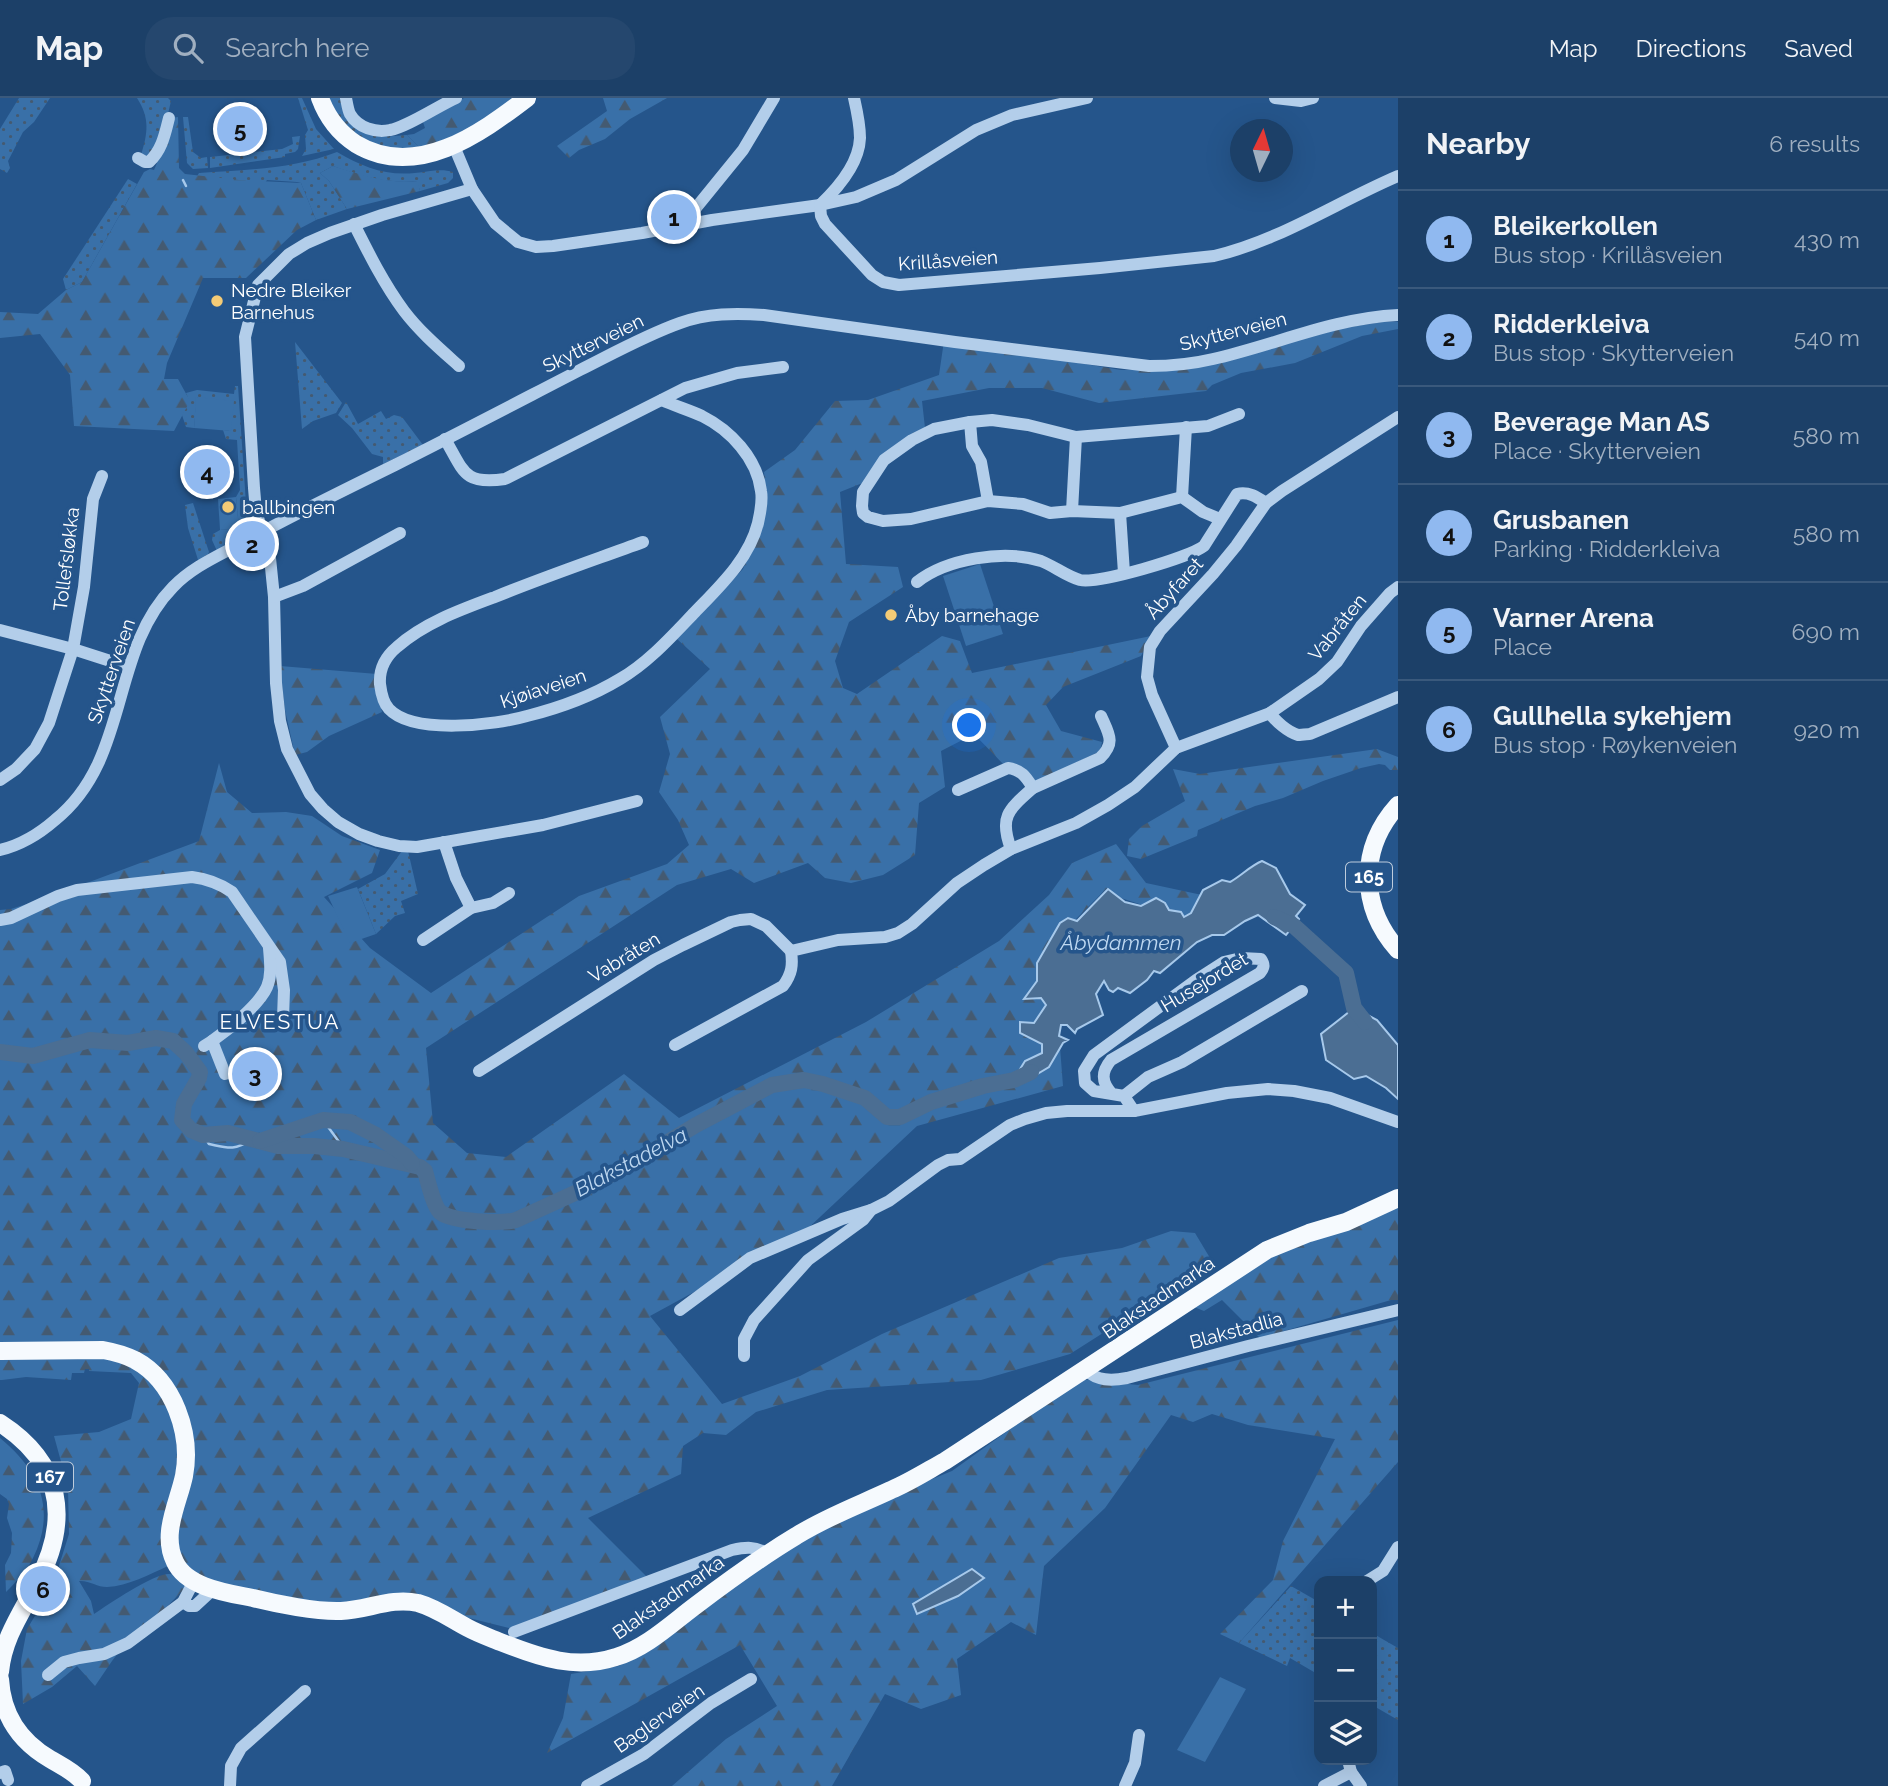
<!DOCTYPE html>
<meta charset="utf-8">
<style>
:root{--surface:#1c4068;--page:#25476e;--text:#f1f3f6;--muted:#a0afc0;--line:#3a597c;--accent:#90b9f0}
body{margin:0;font-family:Raleway,sans-serif;background:var(--page);color:var(--text)}
.controls{position:absolute;right:21px;bottom:21px;display:grid;overflow:hidden;border-radius:14px;box-shadow:0 7px 28px #0002}
.controls button{width:63px;height:63px;display:grid;place-items:center;padding:0;border:0;border-bottom:2px solid var(--line);background:var(--surface);color:var(--text);font:35px sans-serif}
.compass{position:absolute;left:1230px;top:21px;width:63px;height:63px;border-radius:50%;background:var(--surface);box-shadow:0 7px 28px #0002;rotate:5deg}
.you{position:absolute;left:970px;top:628px;width:24px;height:24px;margin:-18px;border:5px solid #fff;border-radius:50%;background:#1a73e8;box-shadow:0 0 0 10px #1a73e833}
.badge{display:grid;place-items:center;width:46px;height:46px;border-radius:50%;background:var(--accent);color:#111;font-size:23px;font-weight:700}
.pin{position:absolute;translate:-50% -50%;border:4px solid #fff;box-shadow:0 2px 7px #0006}
.list{margin:0;padding:0;list-style:none}
h2{display:flex;justify-content:space-between;align-items:center;height:91px;margin:0;padding:0 28px;font-size:30px}
h2 small{font-size:23px;font-weight:400;color:var(--muted)}
.list li{display:grid;grid-template-columns:46px 1fr auto;gap:21px;align-items:center;box-sizing:border-box;height:98px;padding:0 28px;border-top:2px solid var(--line)}
.list b{display:block;font-size:26px;white-space:nowrap}
.list p{margin:0;font-size:23px;white-space:nowrap;color:var(--muted)}
.list em{font-size:23px;font-style:normal;color:var(--muted)}
.icon{flex:none;width:38px;height:38px;fill:none;stroke:currentColor;stroke-width:2;stroke-linecap:round;stroke-linejoin:round}
.map{position:relative;flex:none;width:1398px;height:1688px;overflow:hidden}
header{display:flex;align-items:center;gap:42px;box-sizing:border-box;height:98px;padding:0 35px;background:var(--surface);border-bottom:2px solid var(--line)}
header strong{font-size:33px}
nav{display:flex;gap:38px;margin-inline-start:auto;font-size:24px}
.search{width:490px;height:63px;background:var(--page);display:flex;align-items:center;gap:18px;box-sizing:border-box;padding:0 24px;border-radius:28px;color:var(--muted);font-size:26px}
main{display:flex}
aside{flex:1;background:var(--surface)}
.map>svg:first-child{display:block}
</style>
<header>
<strong>Map</strong>
<div class="search"><svg class="icon" aria-label="search" viewBox="0 0 24 24"><circle cx="10" cy="10" r="6"/><path d="M15 15l6 6"/></svg>Search here</div>
<nav><a>Map</a><a>Directions</a><a>Saved</a></nav>
</header>
<main>
<div class="map">
<svg width="1398" height="1688" viewBox="0 0 1398 1688">
<defs>
<pattern id="green-dots" width="8" height="8" patternUnits="userSpaceOnUse" patternTransform="scale(1.75)"><rect width="8" height="8" fill="#3970a8"/><path d="M2 2h.1M6 6h.1" fill="none" stroke="#445a71" stroke-width="1.8" stroke-linecap="round"/></pattern>
<pattern id="forest-firs" width="22" height="20" patternUnits="userSpaceOnUse" patternTransform="scale(1.75)"><rect width="22" height="20" fill="#3970a8"/><path d="M5 1l3.5 6h-7zM16 11l3.5 6h-7z" fill="#445a71"/></pattern>
</defs>
<rect width="100%" height="100%" fill="#25558b"/>
<!-- green -->
<g fill="url(#green-dots)">
<path d="M19 0H50L34 24 23 34 8 63 10 70 7 75 0 71V31Z"/>
<path d="M137 0H168L171 3 163 37 151 60 141 57C148 35 150 20 137 0Z"/>
<path d="M298 0H302L316 31 334 51 302 58 306 51 305 37 308 32Z"/>
<path d="M327 0H342L346 16 380 39 407 37 422 52 379 51 344 29Z"/>
<path d="M183 19H188L193 54 201 60 207 59 208 70 193 71 187 65Z"/>
<path d="M300 38 298 51 295 54 285 56V59L210 70V59L282 51 293 46 292 39Z"/>
<path d="M337 54C363 69 385 78 415 75 429 74 440 70 453 74V80L448 85 420 93 417 83C387 86 361 78 333 68L320 75 329 83 347 111 316 122 301 85 297 84 267 82 264 86 193 85 199 75C245 72 294 71 337 54Z"/>
<path d="M128 81 137 86 82 184 66 192 63 181Z"/>
<path d="M295 244 342 305 336 315 313 323 302 331Z"/>
<path d="M235 288H238L248 435 217 453 212 442 213 436 220 432 239 430 236 399 240 392 237 342 226 341 223 332 230 333 197 299 194 330 186 329 182 317 189 303 186 295 197 292 234 296Z"/>
<path d="M346 304 358 326 381 313 386 321 394 317 402 319 423 347 383 366V359L372 356 352 330 338 317Z"/>
<path d="M193 405 209 454 206 460 199 465 188 430 185 407Z"/>
<path d="M402 753H408L418 796 401 803 405 815 395 818 376 836 358 791 385 776Z"/>
<path d="M1291 1488 1319 1504V1577L1290 1560 1287 1568 1239 1545Z"/>
<path d="M1372 1535 1398 1550V1622L1372 1607Z"/>
</g>
<!-- forest -->
<g fill="url(#forest-firs)">
<path d="M464 0H519L488 23 422 52 407 37 414 36 425 30 422 21Z"/>
<path d="M603 0H667L630 21 605 41 579 52 569 60 557 48 607 13Z"/>
<path d="M178 19 179 70 185 76 239 82 301 85 316 122 297 132 246 180H203L167 265 164 281H178L190 303 174 333 74 328 70 277 40 236 0 240V214L38 216 66 192 82 184 144 74 150 71 154 72 157 65 155 63 172 20Z"/>
<path d="M333 68C362 77 387 86 418 83L420 93 347 111 329 83 320 75Z"/>
<path d="M1383 224H1398V231L1362 238 1295 265 1241 275 1212 287 1206 293 1099 305 1042 290H989L922 303 925 330 865 384 840 394 846 466 898 469 903 489 849 524 835 563 843 590 857 596 942 538 960 543 972 575 1151 538 1141 558 1063 589 1046 607 1061 633 1102 644 1100 653 1035 685 1006 669 974 636 941 653 945 689 919 705 915 757 883 777 851 785 825 780 808 765 754 785 731 771 677 787 426 950 433 1025 467 1055 506 1059 624 976 679 1020 866 924 999 843 1049 797 1072 765 1116 746 1146 785 1202 797 1194 824 1118 799 1107 790 1052 845 1063 988 917 1028 804 1134 650 1218 722 1306 800 1278 882 1236 1059 1160 1122 1150 1171 1133 1195 1135 1213 1165 1070 1256 981 1282 827 1292 756 1314 726 1337 703 1335 683 1348 681 1376 588 1420 647 1479 513 1531 417 1507 320 1511 215 1493 172 1461 186 1337 162 1286 114 1258 0 1252V812L11 811 52 798 199 743 219 665 227 694 252 715 286 714 312 718 342 738 380 752 372 775 324 799 370 850 431 895 579 798 667 766 689 747 678 722 659 694 670 656 660 619 710 571 677 541 743 471 761 431 767 408 764 374 795 352 835 303 868 302 939 277 944 243 1121 272H1173L1324 233Z"/>
<path d="M280 568 377 576 376 587 382 614 329 638 307 654 295 657 285 612Z"/>
<path d="M1377 651 1398 659V672H1390L1385 667 1379 666 1361 670 1323 683 1283 700 1255 708 1198 732 1197 738 1141 761 1127 758 1129 741 1142 728 1185 703 1173 671 1200 676Z"/>
<path d="M1398 1106V1202H1391L1260 1240 1222 1202 1204 1213 1194 1209 1260 1160Z"/>
<path d="M1398 1222V1364L1239 1545 1220 1536 1273 1482 1283 1443 1335 1341 1248 1327 1212 1316 1193 1324 1171 1317 1105 1410 1044 1468 1036 1537 1011 1524 957 1561 961 1597 921 1611 885 1596 832 1688H672L726 1641 777 1608 740 1547 547 1655 563 1620 571 1576 619 1568 757 1465 841 1418 952 1373 1080 1281 1138 1287Z"/>
<path d="M0 1257 95 1258 133 1268 149 1281 162 1300 179 1336 168 1468C150 1476 128 1488 107 1489 97 1489 89 1482 79 1483L91 1503 94 1516C109 1506 153 1476 169 1476 177 1476 182 1482 188 1487L152 1524 131 1538 112 1563 95 1588 77 1568 52 1589 23 1606 21 1563 27 1531 52 1490 69 1436 68 1389 54 1338 99 1334 131 1321 139 1285 131 1275 89 1273V1271H85L84 1275H72L71 1282 26 1279 2 1282H0Z"/>
<path d="M0 1340C39 1372 57 1411 33 1460 27 1473 16 1484 6 1494L5 1467 11 1455 12 1435 7 1420 9 1406 7 1401 0 1396Z"/>
</g>
<!-- pitch -->
<g fill="#3970a8">
<path d="M196 299 234 303 231 333 194 330Z"/>
<path d="M236 399 239 430 220 432 218 401Z"/>
<path d="M980 466 1003 536 966 548 943 478Z"/>
<path d="M357 789 376 836 350 845 328 798Z"/>
<path d="M1220 1579 1246 1591 1205 1664 1177 1652Z"/>
</g>
<!-- water -->
<g fill="#4b6e93" stroke="#a7c9eb" stroke-width="2">
<path d="M1262 763 1276 770 1290 796 1305 807 1296 818 1299 821 1286 837 1258 817 1245 823 1224 837H1212L1197 844 1160 875 1154 873 1147 882 1130 895 1118 890 1113 894 1109 892 1104 883 1096 896 1103 917 1077 931 1075 935 1067 927H1061L1059 938 1068 942 1063 945 1049 969 1024 984 1008 980 1017 976 1025 963 1042 955V946L1020 935V924L1034 925 1046 907 1041 900 1024 901 1037 883V865L1060 825 1068 820 1077 823 1108 791 1125 804 1141 808 1156 800 1165 805 1169 812 1181 814 1184 819 1191 815 1203 792 1222 782 1230 784C1241 778 1250 768 1262 763Z"/>
<path d="M1354 910 1377 922 1398 947V1001L1386 990 1366 978 1354 981 1326 962 1321 936Z"/>
<path d="M972 1471 984 1480 958 1498 917 1516 913 1506Z"/>
</g>
<g fill="none" stroke-linecap="round" stroke-linejoin="round">
<!-- stream -->
<g stroke="#a7c9eb" stroke-width="2.5">
<path d="M183 82 186 88"/>
<path d="M323 1022 345 1052"/>
<path d="M203 1037 209 1046C228 1050 234 1053 251 1042"/>
</g>
<!-- river -->
<g stroke="#4b6e93" stroke-width="16">
<path d="M1274 819 1294 828 1346 875 1354 910 1365 924"/>
<path d="M0 954 33 958 90 942 128 945 156 940 173 943 186 955 200 974 199 980 184 1006 182 1022 191 1032 203 1037 228 1035 278 1048H314L343 1051 420 1069 425 1073C428 1083 433 1107 440 1114 452 1124 501 1126 516 1122L586 1090 638 1062 696 1027 772 987 804 982 823 986 865 1000 887 1019H900L931 1004 983 988 1014 982 1031 974"/>
<path d="M260 1043 323 1022 350 1024 376 1037 406 1058 412 1065"/>
</g>
<!-- minor -->
<g stroke="#b3ceea" stroke-width="12">
<path d="M346 0C347 5 348 12 350 16 358 30 376 35 390 32 407 29 438 8 456 0"/>
<path d="M1275 0 1301 3 1313 0"/>
<path d="M454 48 472 91 495 125 518 144 536 149 553 148 642 135 712 122 820 107 856 99 896 82 976 32 1012 17 1087 0"/>
<path d="M138 60 145 64H149C162 52 165 36 169 20"/>
<path d="M472 91 382 117 330 135 307 145 289 156 258 187 245 239 254 390 256 413 270 460 274 499 276 585 280 623 287 651 310 696 323 711 338 724 359 736 378 743 399 748 417 749 543 727 637 703"/>
<path d="M820 107 821 118 825 126 872 177 883 184 899 187 1100 170 1214 158C1279 143 1337 104 1398 78"/>
<path d="M820 107C838 90 859 66 860 40 860 26 857 13 854 0"/>
<path d="M354 126C369 156 384 186 404 213 420 234 440 251 459 268"/>
<path d="M682 127 743 52 774 0"/>
<path d="M970 324 972 348 981 364 988 403"/>
<path d="M445 341C464 374 464 387 505 381L685 290 737 275 783 269"/>
<path d="M1182 399 1186 329"/>
<path d="M1072 413 1076 339"/>
<path d="M1120 415 1124 475"/>
<path d="M1220 421 1203 414 1182 399 1120 415 1072 413 1050 415 1023 406 988 403 911 421 883 423 868 419 863 415 862 408 863 394 884 362 912 342 934 331 970 324 992 322 1028 327 1076 339 1208 328 1239 316"/>
<path d="M643 444C594 462 544 479 495 499 460 512 424 525 397 549 385 559 379 571 380 586 381 594 383 605 389 611 413 637 496 627 527 618 559 610 592 598 620 581 649 564 672 538 695 514 720 488 749 461 758 425 760 415 763 404 761 393 757 360 730 332 702 318 689 312 675 308 662 302"/>
<path d="M917 484C946 461 1004 451 1041 463 1054 468 1066 478 1080 482 1099 486 1188 460 1204 448L1237 396C1248 393 1257 399 1266 405"/>
<path d="M274 499 303 488 400 435"/>
<path d="M0 532 73 551 129 569"/>
<path d="M1270 615C1275 623 1288 634 1298 637 1299 637 1309 636 1310 636L1398 599"/>
<path d="M1176 650 1152 597 1147 579 1150 549 1160 533 1213 476 1236 448 1266 405 1282 393 1398 319"/>
<path d="M0 682 16 671 35 651 49 625 73 551 84 489 93 401 102 378"/>
<path d="M958 692 1008 670C1022 672 1026 679 1033 690"/>
<path d="M444 744 456 780 471 810"/>
<path d="M1011 751C999 719 1008 712 1033 690L1100 660C1116 645 1109 636 1101 618"/>
<path d="M0 752C21 747 39 736 55 722 131 661 109 554 173 489 194 467 223 456 249 441 297 415 346 391 395 367 457 336 518 304 580 272 612 256 646 237 680 225 707 215 736 215 764 217L955 244 1149 268C1170 268 1192 266 1213 261 1275 247 1334 220 1398 217"/>
<path d="M0 822 11 820 58 798 77 792 192 779C208 781 219 785 232 794L280 864 284 892 283 920"/>
<path d="M423 842 471 810 493 805 509 795"/>
<path d="M212 943C229 931 259 907 267 889 272 877 270 863 269 850"/>
<path d="M675 947 783 888C792 876 793 867 791 853L838 842 885 839 898 835 912 826 957 785 984 767 1011 751 1076 725 1108 707 1135 689 1176 650 1270 615 1319 581 1337 564 1361 528 1390 495 1398 489"/>
<path d="M204 948 212 943 225 976"/>
<path d="M479 973 654 862 683 847 731 824 740 822 751 821 766 828 791 853"/>
<path d="M1112 996C1101 984 1101 974 1111 962L1260 875C1264 870 1265 867 1261 861L1241 860 1224 864 1196 882 1094 957 1084 973 1085 985 1094 993 1124 998 1134 1013"/>
<path d="M1124 998 1148 979 1182 964 1302 893"/>
<path d="M680 1212 750 1160 842 1121 871 1112"/>
<path d="M744 1258V1241L754 1222 808 1162 863 1122 871 1112 889 1103 938 1067 948 1062 960 1061 1010 1027 1025 1021 1046 1015 1067 1013H1134L1227 995 1268 991 1294 993 1330 1000 1398 1024"/>
<path d="M1085 1272C1098 1283 1111 1283 1127 1280L1248 1248 1398 1212"/>
<path d="M1367 1483 1383 1473 1398 1449"/>
<path d="M183 1504 189 1508H195L208 1496"/>
<path d="M514 1534 732 1452C746 1449 755 1448 768 1456"/>
<path d="M48 1577 64 1564 79 1560 104 1556 128 1545 183 1504 194 1483"/>
<path d="M1348 1662 1351 1674 1361 1688"/>
<path d="M0 1675 5 1673 8 1682"/>
<path d="M230 1688 231 1668 241 1650 305 1593"/>
<path d="M587 1688 644 1656 711 1605 751 1581"/>
<path d="M1125 1688 1135 1665 1139 1637"/>
<path d="M1324 1688 1351 1674"/>
</g>
<!-- major -->
<g stroke="#f6fafe" stroke-width="18">
<path d="M320 0C327 19 339 35 356 46 416 82 480 36 527 0"/>
<path d="M1398 707C1359 750 1359 808 1398 852"/>
<path d="M0 1253 103 1252C114 1254 125 1257 135 1262 174 1283 192 1336 184 1378 178 1406 161 1436 175 1464 187 1490 229 1495 253 1500 277 1506 317 1514 341 1513 368 1512 391 1499 418 1505 436 1510 451 1521 468 1530 479 1536 491 1540 503 1545 541 1560 576 1572 616 1559 646 1550 671 1526 695 1508 728 1483 761 1459 796 1438 826 1419 859 1407 891 1392 910 1384 927 1373 945 1363L1267 1152 1309 1135 1346 1124 1398 1100"/>
<path d="M0 1325C62 1365 71 1421 37 1485 22 1514 3 1540 0 1574"/>
<path d="M0 1581C2 1617 19 1643 50 1661 62 1668 73 1673 82 1683"/>
</g>
</g>
<!-- markers -->
<g fill="#f4cb76" stroke="#25558b" stroke-width="2.5">
<circle cx="217" cy="203" r="7"/>
<circle cx="228" cy="409" r="7"/>
<circle cx="891" cy="517" r="7"/>
</g>
<g text-anchor="middle" stroke-width="7" stroke-linejoin="round" paint-order="stroke">
<!-- shield labels -->
<g fill="#25558b" stroke="#beccdc" stroke-width="2">
<rect x="1346" y="764.5" width="46" height="29" rx="5"/>
<rect x="27" y="1364.5" width="46" height="29" rx="5"/>
</g>
<g font-size="18" font-weight="bold" fill="#fff">
<text x="1369" y="785">165</text>
<text x="50" y="1385">167</text>
</g>
<!-- street labels -->
<g font-size="19" fill="#fff" stroke="#25558b">
<text transform="translate(948 162) rotate(-4)" y="7">Krillåsveien</text>
<text transform="translate(1233 233) rotate(-14)" y="7">Skytterveien</text>
<text transform="translate(593 245) rotate(-26)" y="7">Skytterveien</text>
<text transform="translate(66 461) rotate(-83)" y="7">Tollefsløkka</text>
<text transform="translate(1174 490) rotate(-48)" y="7">Åbyfaret</text>
<text transform="translate(1337 529) rotate(-51)" y="7">Vabråten</text>
<text transform="translate(111 573) rotate(-71)" y="7">Skytterveien</text>
<text transform="translate(543 590) rotate(-18)" y="7">Kjøiaveien</text>
<text transform="translate(624 859) rotate(-31)" y="7">Vabråten</text>
<text transform="translate(1204 884) rotate(-31)" y="7">Husejordet</text>
<text transform="translate(1158 1199) rotate(-34)" y="7">Blakstadmarka</text>
<text transform="translate(1236 1232) rotate(-15)" y="7">Blakstadlia</text>
<text transform="translate(668 1499) rotate(-35)" y="7">Blakstadmarka</text>
<text transform="translate(659 1620) rotate(-35)" y="7">Baglerveien</text>
</g>
<!-- poi labels -->
<g font-size="19" fill="#fff" stroke="#25558b" text-anchor="start">
<text x="231" y="199">Nedre Bleiker<tspan x="231" dy="22">Barnehus</tspan></text>
<text x="242" y="416">ballbingen</text>
<text x="905" y="524">Åby barnehage</text>
</g>
<!-- water labels -->
<g font-size="21" font-style="italic" fill="#bed8f1" stroke="#25558b">
<text x="1121" y="852">Åbydammen</text>
<text transform="translate(631 1064) rotate(-28)" y="7">Blakstadelva</text>
</g>
<!-- neighbourhood labels -->
<g font-size="21" letter-spacing="2" fill="#fff" stroke="#25558b">
<text x="280" y="931">ELVESTUA</text>
</g>
</g>
</svg>
<div class="controls">
<button>+</button>
<button>−</button>
<button><svg class="icon" aria-label="layers" viewBox="0 0 24 24"><path d="M12 4l9 5-9 5-9-5zM3 14l9 5 9-5"/></svg></button>
</div>
<svg class="compass" viewBox="-18 -18 36 36"><path d="M0-13l5 13h-10z" fill="#e53935"/><path d="M0 13l5-13h-10z" fill="#a0afc0"/></svg>
<div class="you"></div>
<div class="pin badge" style="left:674px;top:119px">1</div>
<div class="pin badge" style="left:252px;top:446px">2</div>
<div class="pin badge" style="left:255px;top:976px">3</div>
<div class="pin badge" style="left:207px;top:374px">4</div>
<div class="pin badge" style="left:240px;top:31px">5</div>
<div class="pin badge" style="left:43px;top:1491px">6</div>
</div>
<aside>
<h2>Nearby<small>6 results</small></h2>
<ul class="list">
<li><span class="badge">1</span><div><b>Bleikerkollen</b><p>Bus stop · Krillåsveien</p></div><em>430 m</em></li>
<li><span class="badge">2</span><div><b>Ridderkleiva</b><p>Bus stop · Skytterveien</p></div><em>540 m</em></li>
<li><span class="badge">3</span><div><b>Beverage Man AS</b><p>Place · Skytterveien</p></div><em>580 m</em></li>
<li><span class="badge">4</span><div><b>Grusbanen</b><p>Parking · Ridderkleiva</p></div><em>580 m</em></li>
<li><span class="badge">5</span><div><b>Varner Arena</b><p>Place</p></div><em>690 m</em></li>
<li><span class="badge">6</span><div><b>Gullhella sykehjem</b><p>Bus stop · Røykenveien</p></div><em>920 m</em></li>
</ul>
</aside>
</main>
